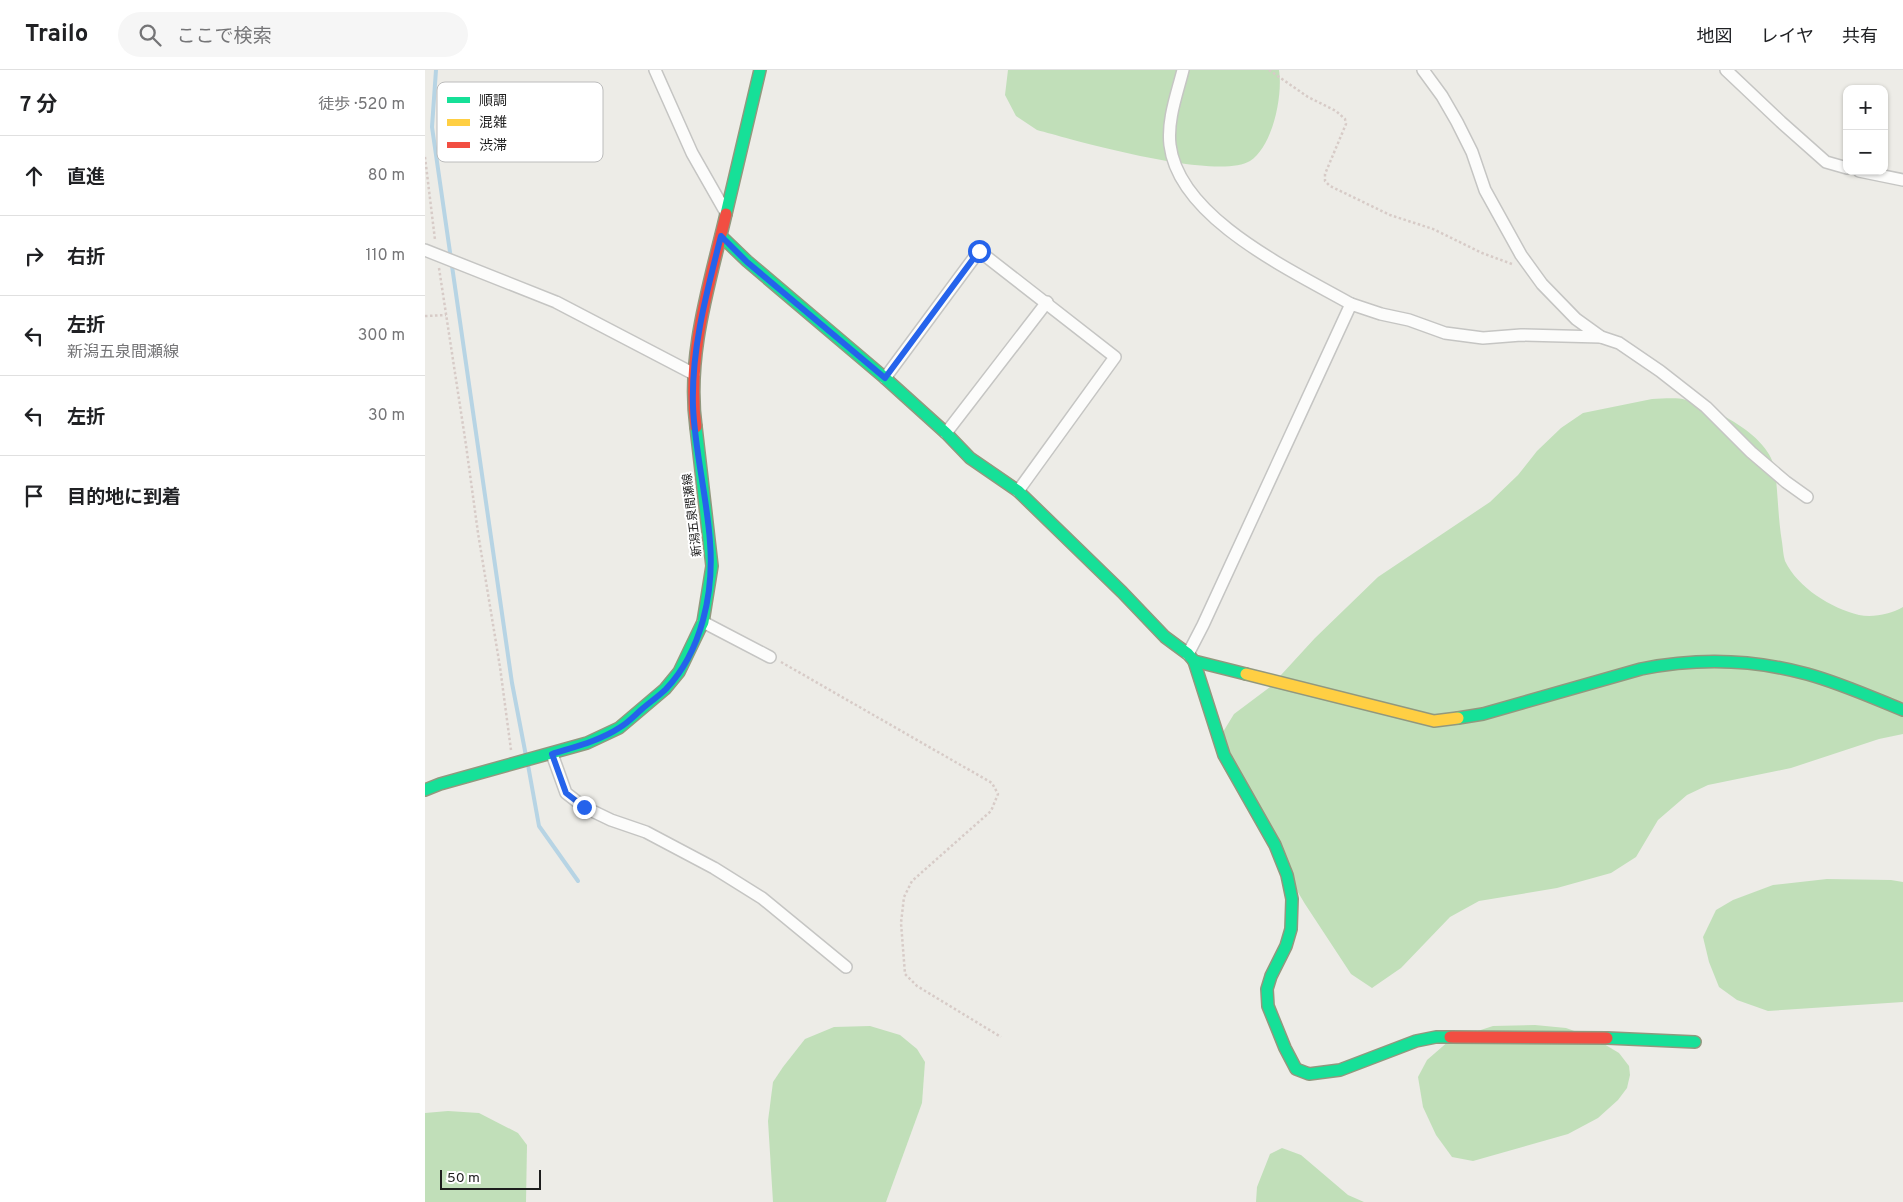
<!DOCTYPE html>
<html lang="ja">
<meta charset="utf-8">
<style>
:root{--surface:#fff;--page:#f6f6f6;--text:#202124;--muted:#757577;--line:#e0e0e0}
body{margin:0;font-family:Overpass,"Noto Sans JP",sans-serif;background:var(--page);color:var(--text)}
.controls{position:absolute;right:15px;top:15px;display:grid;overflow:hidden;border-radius:10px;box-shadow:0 1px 4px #0004}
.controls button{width:45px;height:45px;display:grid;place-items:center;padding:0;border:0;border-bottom:1px solid var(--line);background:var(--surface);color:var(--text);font:25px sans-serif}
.scale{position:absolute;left:15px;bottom:12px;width:101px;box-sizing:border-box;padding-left:5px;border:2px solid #1e1e1e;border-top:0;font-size:14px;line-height:18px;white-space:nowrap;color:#1e1e1e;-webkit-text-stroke:4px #fff;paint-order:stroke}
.stop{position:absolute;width:15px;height:15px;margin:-11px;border:4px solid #2563eb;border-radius:50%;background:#fff}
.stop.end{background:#2563eb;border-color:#fff;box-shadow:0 1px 5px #0008}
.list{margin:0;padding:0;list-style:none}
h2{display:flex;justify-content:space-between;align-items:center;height:65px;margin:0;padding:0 20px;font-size:21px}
h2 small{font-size:16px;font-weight:400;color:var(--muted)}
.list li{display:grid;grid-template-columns:32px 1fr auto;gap:15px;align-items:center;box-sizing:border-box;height:80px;padding:0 20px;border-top:1px solid var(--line)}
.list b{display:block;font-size:19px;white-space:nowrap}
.list p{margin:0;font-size:16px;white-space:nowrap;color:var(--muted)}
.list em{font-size:16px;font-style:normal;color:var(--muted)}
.icon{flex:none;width:28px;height:28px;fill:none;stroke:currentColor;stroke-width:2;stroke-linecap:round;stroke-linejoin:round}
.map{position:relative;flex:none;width:1478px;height:1132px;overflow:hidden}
header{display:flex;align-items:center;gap:30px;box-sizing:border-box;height:70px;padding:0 25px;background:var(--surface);border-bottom:1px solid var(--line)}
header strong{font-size:24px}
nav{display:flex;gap:28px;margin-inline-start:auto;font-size:18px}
.search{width:350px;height:45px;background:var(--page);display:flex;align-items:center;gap:12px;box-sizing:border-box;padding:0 18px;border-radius:28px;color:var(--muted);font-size:19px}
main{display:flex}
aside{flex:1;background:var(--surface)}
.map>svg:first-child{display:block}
</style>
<header>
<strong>Trailo</strong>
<div class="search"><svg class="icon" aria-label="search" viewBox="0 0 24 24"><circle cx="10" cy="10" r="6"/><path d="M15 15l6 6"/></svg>ここで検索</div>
<nav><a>地図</a><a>レイヤ</a><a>共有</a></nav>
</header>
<main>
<aside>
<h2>7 分<small>徒歩 · 520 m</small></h2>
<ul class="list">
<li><svg class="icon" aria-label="ahead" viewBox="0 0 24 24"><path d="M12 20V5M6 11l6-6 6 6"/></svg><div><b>直進</b></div><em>80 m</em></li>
<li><svg class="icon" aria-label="right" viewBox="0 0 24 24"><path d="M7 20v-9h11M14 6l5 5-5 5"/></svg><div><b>右折</b></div><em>110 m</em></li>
<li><svg class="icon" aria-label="left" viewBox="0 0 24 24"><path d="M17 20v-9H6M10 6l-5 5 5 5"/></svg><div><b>左折</b><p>新潟五泉間瀬線</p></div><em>300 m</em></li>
<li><svg class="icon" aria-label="left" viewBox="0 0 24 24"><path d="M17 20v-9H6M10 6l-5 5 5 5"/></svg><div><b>左折</b></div><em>30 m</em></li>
<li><svg class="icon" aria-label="arrive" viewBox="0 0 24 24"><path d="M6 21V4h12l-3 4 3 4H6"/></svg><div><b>目的地に到着</b></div></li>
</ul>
</aside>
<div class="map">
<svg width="1478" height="1132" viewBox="0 0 1478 1132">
<rect width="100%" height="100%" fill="#edece7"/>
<!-- forest -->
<g fill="#c1dfb9">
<path d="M583 0H854C858 25 848 76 825 91 792 111 652 71 612 60L591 46 580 25Z"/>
<path d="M1227 329C1238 329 1251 327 1261 330 1291 339 1345 366 1350 400 1353 424 1353 448 1357 472 1358 478 1358 485 1360 491 1373 518 1406 538 1434 545 1448 548 1466 544 1478 537V664L1454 669 1366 698 1283 715 1262 725 1233 750 1211 787 1186 803 1132 818 1054 831 1025 847 976 898 947 918 926 904 880 834 798 697V662L809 644 845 617 890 568 953 507 1065 432 1093 405 1112 381 1136 358 1158 343Z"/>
<path d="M1402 809 1466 810 1478 812V932L1343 941 1312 930 1294 917 1284 892 1278 867 1291 840 1308 830 1348 815Z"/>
<path d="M1110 955 1141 958 1169 968 1194 983 1204 996 1205 1005 1202 1018 1193 1030 1173 1048 1143 1064 1048 1091 1027 1087 1011 1065 998 1037 993 1007 1002 990 1025 970 1068 956Z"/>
<path d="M445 956 475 965 492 979 500 992 497 1033 461 1132H348L343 1051 348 1012 358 997 380 969 409 957Z"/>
<path d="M23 1041 54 1043 93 1063 102 1075 101 1132H0V1043Z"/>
<path d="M857 1078 876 1085 923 1125 939 1132H831L832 1117 845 1084Z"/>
</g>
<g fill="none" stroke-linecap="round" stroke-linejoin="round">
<!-- stream -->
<g stroke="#b7d4e4" stroke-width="4">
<path d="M11 0 7 57 87 613 101 686"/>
<path d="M103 695 114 756 153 811"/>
</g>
<defs>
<g id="street">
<path d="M230 0 267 83 300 141"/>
<path d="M758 0C752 24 742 50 745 75 754 149 868 201 926 234"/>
<path d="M998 0 1017 26 1032 52 1047 82 1060 120 1096 185 1117 214 1151 249 1176 267 1194 273 1235 301 1281 337 1326 382 1361 412 1382 427"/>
<path d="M1301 0 1356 52 1401 92 1422 98"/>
<path d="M1434 101 1478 110"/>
<path d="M0 180 131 232 269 304"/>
<path d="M460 308 554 181 690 287 593 421"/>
<path d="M521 363 622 232"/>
<path d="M278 552 345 587"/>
<path d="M763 584 778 555 926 234 956 244 984 250 1020 263 1058 268 1096 265 1176 267"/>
<path d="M127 684 141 723 159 737 186 750 221 762 289 798 337 828 421 897"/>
</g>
<g id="fast">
<path d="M301 144 335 0"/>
<path d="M296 166 322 191 460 308 521 363 545 388 593 421 697 522 740 567 763 584 769 591 821 604"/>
<path d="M769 591 799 685 850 775 862 805 867 829 866 859 861 876 846 906 842 919 843 936 860 978 871 999 884 1004 915 1000 991 971 1011 967H1025"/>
<path d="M1033 648 1058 644 1216 599C1271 588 1327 589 1382 604 1415 613 1446 627 1478 640"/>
<path d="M0 720 15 714 162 673 194 658 240 619 254 602 278 552 287 496 271 357"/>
<path d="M1182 968 1270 972"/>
</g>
<path id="slow" d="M821 604 1009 651 1033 648"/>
<g id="jam">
<path d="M271 357C261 285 285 213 301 144"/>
<path d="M1025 967 1182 968"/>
</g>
</defs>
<!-- street casing -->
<use href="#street" stroke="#c5c5c3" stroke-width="14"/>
<!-- fast casing -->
<use href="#fast" stroke="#92987e" stroke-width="14"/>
<!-- slow casing -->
<use href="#slow" stroke="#92987e" stroke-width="14"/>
<!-- jam casing -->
<use href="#jam" stroke="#92987e" stroke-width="14"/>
<!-- path -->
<g stroke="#d7cbc7" stroke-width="2.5" stroke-dasharray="2.5 2.5" stroke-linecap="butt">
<path d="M844 0 883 27 911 41 920 49 921 54 900 104V111L905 116 965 145 1008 159 1057 183 1087 194"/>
<path d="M0 87 10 170"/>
<path d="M14 198 41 375 53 463 75 597 86 680"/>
<path d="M0 246 21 245"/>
<path d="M356 592 567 713 573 724 566 741 487 811 479 827 476 853 480 904 492 916 576 967"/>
</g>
<!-- street -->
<use href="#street" stroke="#fcfcfb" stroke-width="11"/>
<!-- fast -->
<use href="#fast" stroke="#16e098" stroke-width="11"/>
<!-- slow -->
<use href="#slow" stroke="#ffcf43" stroke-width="11"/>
<!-- jam -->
<use href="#jam" stroke="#f24e42" stroke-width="11"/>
</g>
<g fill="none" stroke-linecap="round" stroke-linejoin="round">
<!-- route -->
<path stroke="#2563eb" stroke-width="6" d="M159 737 141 723 127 684C149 677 174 671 194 658 203 653 210 645 217 639 225 632 234 626 241 619 277 581 289 522 285 472 282 427 270 382 268 337 266 279 282 221 296 166L322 192 460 308 554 181"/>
</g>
<g text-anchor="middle" stroke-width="4" stroke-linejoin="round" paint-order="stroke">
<!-- street labels -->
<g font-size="12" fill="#1e1e1e" stroke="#fff">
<text transform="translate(267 445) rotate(-97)" y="4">新潟五泉間瀬線</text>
</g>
</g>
<!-- legend -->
<rect x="12" y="12" width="166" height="80" rx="8" fill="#fff" stroke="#bcbcbc" stroke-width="1"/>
<rect x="22" y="27" width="23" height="6" fill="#16e098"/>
<rect x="22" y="49" width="23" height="7" fill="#ffcf43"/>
<rect x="22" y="72" width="23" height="6" fill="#f24e42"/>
<g font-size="14" fill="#1e1e1e">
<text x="54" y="35">順調</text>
<text x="54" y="57">混雑</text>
<text x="54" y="80">渋滞</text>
</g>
</svg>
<div class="controls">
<button>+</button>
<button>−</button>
</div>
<div class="scale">50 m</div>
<div class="stop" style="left:554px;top:181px"></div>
<div class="stop end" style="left:159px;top:737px"></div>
</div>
</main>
